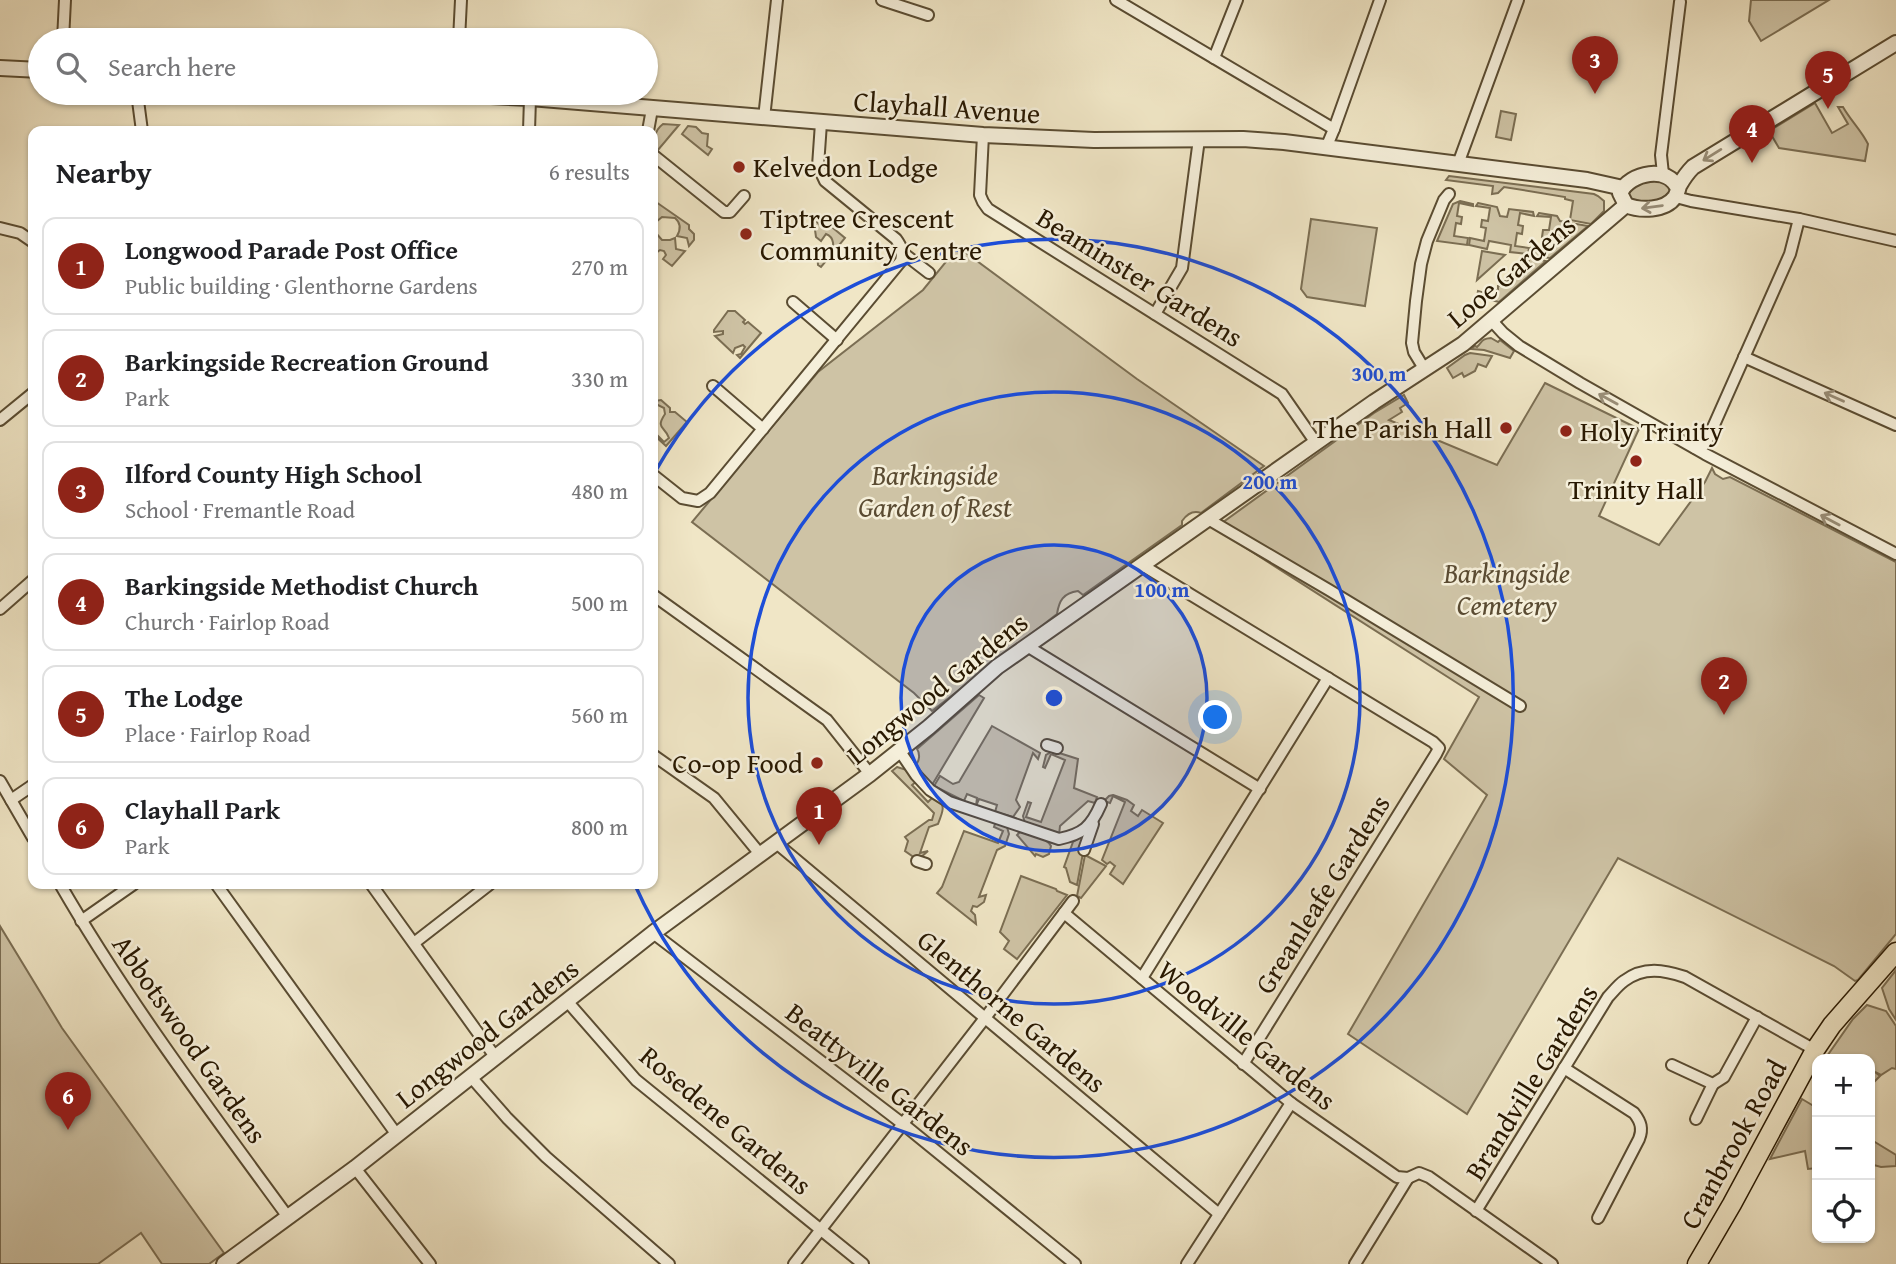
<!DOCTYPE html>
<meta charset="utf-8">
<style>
:root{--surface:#fff;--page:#f6f6f6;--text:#202124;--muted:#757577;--line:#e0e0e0;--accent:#8f2418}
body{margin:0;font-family:"Gentium Book Plus",serif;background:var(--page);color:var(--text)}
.controls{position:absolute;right:21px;bottom:21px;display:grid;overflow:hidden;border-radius:14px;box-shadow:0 2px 5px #0004}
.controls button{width:63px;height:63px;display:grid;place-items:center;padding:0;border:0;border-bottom:2px solid var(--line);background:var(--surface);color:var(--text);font:35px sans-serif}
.you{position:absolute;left:1216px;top:718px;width:24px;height:24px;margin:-18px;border:5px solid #fff;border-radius:50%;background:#1a73e8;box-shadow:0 0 0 10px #1a73e833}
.badge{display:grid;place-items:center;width:46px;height:46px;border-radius:50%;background:var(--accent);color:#fff;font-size:23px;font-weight:700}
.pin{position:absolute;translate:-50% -58px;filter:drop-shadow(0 2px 4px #0008)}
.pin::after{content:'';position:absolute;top:37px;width:24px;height:21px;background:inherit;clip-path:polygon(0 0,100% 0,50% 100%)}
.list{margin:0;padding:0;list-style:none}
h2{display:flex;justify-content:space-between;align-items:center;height:91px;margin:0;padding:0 28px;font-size:30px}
h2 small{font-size:23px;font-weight:400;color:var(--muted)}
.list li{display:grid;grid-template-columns:46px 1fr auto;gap:21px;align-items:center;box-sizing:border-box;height:98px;margin:0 14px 14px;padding:0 14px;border:2px solid var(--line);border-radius:14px}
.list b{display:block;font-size:26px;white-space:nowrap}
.list p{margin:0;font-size:23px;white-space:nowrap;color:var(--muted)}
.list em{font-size:23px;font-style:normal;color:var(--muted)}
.icon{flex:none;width:38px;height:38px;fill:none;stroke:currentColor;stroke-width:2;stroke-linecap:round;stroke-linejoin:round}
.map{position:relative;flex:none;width:1896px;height:1264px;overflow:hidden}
.search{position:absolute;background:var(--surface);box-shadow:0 2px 5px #0004;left:28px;top:28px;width:630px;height:77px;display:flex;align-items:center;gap:18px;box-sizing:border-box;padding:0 24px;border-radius:38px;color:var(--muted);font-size:26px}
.panel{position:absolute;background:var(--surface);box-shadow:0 2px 5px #0004;left:28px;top:126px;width:630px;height:763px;border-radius:14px}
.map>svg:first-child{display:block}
</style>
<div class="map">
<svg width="1896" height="1264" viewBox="0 0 1896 1264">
<rect width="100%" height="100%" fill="#f0e6c6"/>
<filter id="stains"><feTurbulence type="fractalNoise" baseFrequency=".00286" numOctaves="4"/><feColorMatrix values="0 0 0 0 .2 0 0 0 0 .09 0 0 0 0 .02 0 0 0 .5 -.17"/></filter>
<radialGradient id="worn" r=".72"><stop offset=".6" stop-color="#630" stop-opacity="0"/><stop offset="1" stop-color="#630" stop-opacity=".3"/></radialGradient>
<!-- green -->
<g fill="#cec3a5" stroke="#7b6e53" stroke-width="2">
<path d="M1751 0H1829L1761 41 1749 21Z"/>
<path d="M1815 103 1832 133 1848 124 1838 107H1843C1851 121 1861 130 1868 144L1865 161 1779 148 1769 131Z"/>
<path d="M1501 111 1516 114 1511 140 1496 137Z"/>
<path d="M663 124 679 125 658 150C651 142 655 130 663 124Z"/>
<path d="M688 126 696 127 702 133 708 134 707 146 712 149 708 155 682 134Z"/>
<path d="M1449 176 1594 194 1598 196 1604 201V211L1591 224 1570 220 1573 201 1565 199V197L1504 187 1498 193 1492 194 1493 186 1446 180Z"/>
<path d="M1655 180 1670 184 1671 191C1660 202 1639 209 1627 195L1636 185Z"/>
<path d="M1460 201 1473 204V206L1459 203 1457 216 1462 217 1461 224 1456 223 1454 236 1468 238 1467 245 1437 241 1453 204Z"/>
<path d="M656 202 689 225V229L694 234V240L689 246 687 238 677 236C681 229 681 223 675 218L662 217 656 222 655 226 653 224V211L655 208 653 205Z"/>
<path d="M1478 203 1497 207 1500 216 1507 217 1509 209 1533 212 1534 216 1520 213 1518 225 1523 226 1522 234 1517 233 1515 246 1529 248 1528 254 1510 252 1511 245 1489 241 1487 249 1469 245 1470 238 1484 241 1486 228 1481 227 1482 220 1488 221 1490 208 1476 206Z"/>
<path d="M1539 213 1557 216 1560 221 1588 226 1550 258 1531 256V248L1545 251 1547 238 1542 237 1543 230H1549L1551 217 1537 216Z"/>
<path d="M1311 219 1377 228 1365 306 1307 297 1301 289Z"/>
<path d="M816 221 820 225 827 223 845 238 821 267 818 265 817 251 821 247 828 252C836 248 834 237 826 234L821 241 816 237 814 223Z"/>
<path d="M655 232 662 240H670L675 238 676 249 685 251 672 266 663 259 666 255 664 251 660 250 656 253 653 251V235Z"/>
<path d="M958 247 1137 379 1264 466 1201 513C1193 510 1187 514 1182 521V525L1083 595 1078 591C1063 593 1059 601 1057 614L932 711 914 693 692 522 818 372 923 290Z"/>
<path d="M1482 251 1505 255 1477 280Z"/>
<path d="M1529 258 1546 261 1499 302 1477 297 1478 291 1492 295 1493 290H1498V286H1502L1503 281H1508L1509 277H1512L1513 272 1518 273 1519 268 1522 269 1523 264 1528 265Z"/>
<path d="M728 311H735L745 320 743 322 745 324 748 322 761 333 740 358 737 355 741 354 745 347 743 345 735 348 733 353 715 336 723 334V331L714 332V330Z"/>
<path d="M1491 338 1498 342 1500 340 1514 351 1510 358 1484 350 1471 349 1475 346 1477 347C1483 341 1481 339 1491 338Z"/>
<path d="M1470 353 1492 356 1486 367 1478 364 1475 371 1464 377 1462 373 1453 378 1447 368 1465 355Z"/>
<path d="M1545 383 1639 429 1599 516 1659 545 1705 482 1712 468 1715 474 1723 479 1730 477 1896 562V934L1858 980 1855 981 1834 966 1618 858 1467 1114 1348 1034 1487 795 1444 759 1479 697 1215 528 1374 413 1404 395 1408 403 1400 408 1402 412 1389 420 1497 465Z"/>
<path d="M661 400 670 408V412H675L687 422 666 446 653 434V431L664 442 669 438C665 426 655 429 665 414L664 408 658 405 653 406 655 401Z"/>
<path d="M979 695 984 698 932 785 915 765C920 762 920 753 917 749Z"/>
<path d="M992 726 1040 753 1038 759 1033 753 1016 800 1020 807 1013 817 995 812 997 805 979 799 976 806 977 798 967 794 964 801 934 786 940 776 953 784 959 782Z"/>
<path d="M1053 751 1078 759 1074 788 1097 797 1095 803 1088 801 1060 826 1059 835 1025 823 1023 816 1028 802 1031 803 1026 817 1041 822 1065 760 1051 754 1045 768 1043 767 1046 755Z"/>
<path d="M897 767 910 771 917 781 912 785 928 802 934 796C947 806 943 810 938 824L929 827 920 853 928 851 920 858H915L905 851 908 841 905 837 929 820H932L934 813 892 771Z"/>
<path d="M1113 795 1127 800 1134 805 1131 811 1138 816 1142 810 1163 823 1123 884 1110 874 1115 866 1110 862 1107 864 1102 860 1125 802 1113 796 1110 803 1104 801 1109 796Z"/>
<path d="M996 821 1007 827 1009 834 1005 846 997 850 979 897 986 895 984 902 977 907 973 906 971 911 975 915 976 924 937 893 942 887 964 831 998 843 1003 831 994 827Z"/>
<path d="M1020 832C1030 832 1047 838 1051 846L1049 854 1043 857 1036 854 1035 856 1017 835Z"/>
<path d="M1083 835V853L1077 885 1070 882 1066 868 1064 867 1073 842Z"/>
<path d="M1085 855 1106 866 1081 898 1077 896Z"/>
<path d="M1021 876 1056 889 1057 891 1067 895 1017 959 1004 949 1009 941 1000 932Z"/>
<path d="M0 926 62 1028 224 1253 209 1264H162L141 1233 98 1264H0Z"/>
<path d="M1896 970V1020L1889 1009 1882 988Z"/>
<path d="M1867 1005 1886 1011 1896 1026V1069L1892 1068 1881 1075 1875 1072 1880 1076 1870 1086V1059H1825L1853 1019Z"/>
<path d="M1802 1099 1817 1108V1168L1808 1169 1805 1151 1770 1159Z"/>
<path d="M1870 1139 1896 1155V1166L1881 1167 1870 1164Z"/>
</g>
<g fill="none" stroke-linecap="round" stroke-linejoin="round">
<defs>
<g id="minor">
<path d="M882 0 928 15"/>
<path d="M1116 0 1334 129 1326 148"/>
<path d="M63 40 65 0"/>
<path d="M459 40 461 0"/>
<path d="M1214 58 1237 0"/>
<path d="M137 93 142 131"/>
<path d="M764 118 777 0"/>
<path d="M1334 129 1380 0"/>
<path d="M529 131 530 98"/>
<path d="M648 131 652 109"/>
<path d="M983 135 980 195 983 202 988 209 1282 394 1316 443"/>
<path d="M653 155 724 212H730L744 196"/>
<path d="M1458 164 1518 0"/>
<path d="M1663 174 1661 155 1680 2"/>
<path d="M1676 197 1691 201 1799 219 1896 241"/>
<path d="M0 228 20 233 33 242"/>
<path d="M903 253 929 273"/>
<path d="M793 302 837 340"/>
<path d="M1155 314 1182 268 1199 139"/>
<path d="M1492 321 1503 333 1519 346 1580 383 1705 454 1896 554"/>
<path d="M1744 357 1896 425"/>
<path d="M1425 370 1414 352 1412 343 1416 301 1421 264 1427 241 1444 200 1449 194"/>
<path d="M713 386 763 429"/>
<path d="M0 420 33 393"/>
<path d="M1695 448 1702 447 1706 443 1790 254 1799 219"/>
<path d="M653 475 682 498 698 501 710 493 901 261C903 252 902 247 896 239L825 181 818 166 821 123"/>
<path d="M1208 519 1329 590 1520 706"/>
<path d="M1142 565 1433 742 1439 748 1436 754 1243 1064"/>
<path d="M653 595 827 720 870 774"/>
<path d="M0 609 33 580"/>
<path d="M1027 646 1260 789"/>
<path d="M1047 745 1057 748"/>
<path d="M899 750 916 775 930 790 949 802 1059 839C1083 834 1091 827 1101 804"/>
<path d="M653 755 714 798 760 854"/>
<path d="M0 781 33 838"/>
<path d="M11 800 33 785"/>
<path d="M775 842 1219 1214"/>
<path d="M1084 850 1093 824"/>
<path d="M917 861 926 864"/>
<path d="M60 884C127 1000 209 1109 288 1217"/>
<path d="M216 884 397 1135"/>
<path d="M371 884 496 1058"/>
<path d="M1064 913 1291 1103 1397 1177 1408 1178"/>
<path d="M81 921 134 884"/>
<path d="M653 933 903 1124 1075 1264"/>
<path d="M414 943 490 884"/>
<path d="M1142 978 1328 678"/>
<path d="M567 1001 636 1080 863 1264"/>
<path d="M1672 1065 1713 1084 1724 1077 1757 1017"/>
<path d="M1564 1068 1634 1113C1641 1122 1643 1129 1639 1139L1598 1218"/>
<path d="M471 1077 507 1118 546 1157 669 1264"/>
<path d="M1696 1119 1713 1084"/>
<path d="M355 1168 430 1264"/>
<path d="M1408 1178 1419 1173 1429 1177 1552 1264"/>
<path d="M1476 1211 1608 997C1613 992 1618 985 1624 981 1644 966 1664 970 1685 977L1815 1050"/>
<path d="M794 1264 985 1018 1073 901"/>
<path d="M1187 1264 1291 1103"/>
<path d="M1355 1264 1408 1178"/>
</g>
<g id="tertiary">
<path d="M0 68 40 70"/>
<path d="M433 93 530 98 983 135 1094 140 1243 139 1284 142 1587 180 1623 188"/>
<path d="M1678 189C1669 165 1630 172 1620 193L1626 205C1640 211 1665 211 1675 197 1677 194 1678 190 1679 186 1683 179 1687 173 1693 167L1896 43"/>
<path d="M224 1264 355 1168 653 933 870 774 929 727 997 667 1374 402 1463 344 1626 205"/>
</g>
<path id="primary" d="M1697 1264 1732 1204 1815 1050 1832 1025 1896 952"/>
</defs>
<!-- minor casing -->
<use href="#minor" stroke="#5a4c32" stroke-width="14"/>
<!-- tertiary casing -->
<use href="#tertiary" stroke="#5a4c32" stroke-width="18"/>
<!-- primary casing -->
<use href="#primary" stroke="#281801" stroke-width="21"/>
<!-- minor -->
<use href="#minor" stroke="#f5efda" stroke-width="10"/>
<!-- tertiary -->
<use href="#tertiary" stroke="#f5efda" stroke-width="14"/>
<!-- primary -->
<use href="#primary" stroke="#f0e6c6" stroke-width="18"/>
</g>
<!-- one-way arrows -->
<defs><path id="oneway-shaft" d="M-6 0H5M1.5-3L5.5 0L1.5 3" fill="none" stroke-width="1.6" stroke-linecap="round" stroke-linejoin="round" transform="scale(1.75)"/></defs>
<g stroke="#998e78">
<use href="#oneway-shaft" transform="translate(1712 155) rotate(148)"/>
<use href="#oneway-shaft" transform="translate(1652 207) rotate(172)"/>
<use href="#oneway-shaft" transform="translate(1834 397) rotate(-156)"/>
<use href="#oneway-shaft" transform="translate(1608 399) rotate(-151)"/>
<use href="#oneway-shaft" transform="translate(1830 520) rotate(-152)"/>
</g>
<!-- distance rings -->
<circle cx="1054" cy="698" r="153" fill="#1d4ed8" fill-opacity=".12"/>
<g fill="none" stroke="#1d4ed8" stroke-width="3.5">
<circle cx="1054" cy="698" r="153"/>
<circle cx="1054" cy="698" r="306"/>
<path d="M655 472A459 459 0 1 1 635 885"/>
</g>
<!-- markers -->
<g fill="#8f2418" stroke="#f5efda" stroke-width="2.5">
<circle cx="739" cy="167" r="7"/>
<circle cx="746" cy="234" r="7"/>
<circle cx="1506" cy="428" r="7"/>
<circle cx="1566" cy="431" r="7"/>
<circle cx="1636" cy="461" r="7"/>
<circle cx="817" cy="763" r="7"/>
</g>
<g text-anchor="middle" stroke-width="5" stroke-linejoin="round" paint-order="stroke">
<!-- street labels -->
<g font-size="28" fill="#281801" stroke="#f5efda">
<text transform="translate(947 107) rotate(4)" y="10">Clayhall Avenue</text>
<text transform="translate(1511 271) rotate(-40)" y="10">Looe Gardens</text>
<text transform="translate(1140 277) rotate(32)" y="10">Beaminster Gardens</text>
<text transform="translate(937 688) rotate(-39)" y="10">Longwood Gardens</text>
<text transform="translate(1322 894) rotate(-58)" y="10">Greanleafe Gardens</text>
<text transform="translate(1012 1011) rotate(40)" y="10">Glenthorne Gardens</text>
<text transform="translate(487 1033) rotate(-38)" y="10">Longwood Gardens</text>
<text transform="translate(1247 1035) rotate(39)" y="10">Woodville Gardens</text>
<text transform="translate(190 1039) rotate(55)" y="10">Abbotswood Gardens</text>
<text transform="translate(880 1079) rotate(38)" y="10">Beattyville Gardens</text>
<text transform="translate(1531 1082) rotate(-58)" y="10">Brandville Gardens</text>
<text transform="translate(726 1120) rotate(40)" y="10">Rosedene Gardens</text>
<text transform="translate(1733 1144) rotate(-61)" y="10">Cranbrook Road</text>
</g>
<!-- poi labels -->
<g font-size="28" fill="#281801" stroke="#f5efda" text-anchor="start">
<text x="753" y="177">Kelvedon Lodge</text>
<text x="760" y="228">Tiptree Crescent<tspan x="760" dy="32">Community Centre</tspan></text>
<text x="1492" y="438" text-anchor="end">The Parish Hall</text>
<text x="1580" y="441">Holy Trinity</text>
<text x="1636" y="499" text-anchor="middle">Trinity Hall</text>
<text x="803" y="773" text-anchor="end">Co-op Food</text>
</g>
<!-- park labels -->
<g font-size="28" font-style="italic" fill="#5a4b32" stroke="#f5efda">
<text x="935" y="485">Barkingside<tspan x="935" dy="32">Garden of Rest</tspan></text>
<text x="1507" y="583">Barkingside<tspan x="1507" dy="32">Cemetery</tspan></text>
</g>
</g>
<circle cx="1054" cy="698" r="10" fill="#1d4ed8" stroke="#f5efda" stroke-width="3.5"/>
<g font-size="21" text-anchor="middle" font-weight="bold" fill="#1d4ed8" stroke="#f5efda" stroke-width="5" stroke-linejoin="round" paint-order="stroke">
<text x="1379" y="381">300 m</text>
<text x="1270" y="489">200 m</text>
<text x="1162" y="597">100 m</text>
</g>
<rect width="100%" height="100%" filter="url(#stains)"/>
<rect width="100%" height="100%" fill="url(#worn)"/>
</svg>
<div class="controls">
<button>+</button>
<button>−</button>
<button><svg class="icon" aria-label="locate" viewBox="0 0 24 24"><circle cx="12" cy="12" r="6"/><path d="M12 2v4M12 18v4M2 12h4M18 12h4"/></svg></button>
</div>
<div class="you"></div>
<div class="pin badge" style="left:819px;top:845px">1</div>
<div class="pin badge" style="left:1724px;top:715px">2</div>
<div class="pin badge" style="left:1595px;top:94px">3</div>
<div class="pin badge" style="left:1752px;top:163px">4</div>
<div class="pin badge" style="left:1828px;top:109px">5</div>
<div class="pin badge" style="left:68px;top:1130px">6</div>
<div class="search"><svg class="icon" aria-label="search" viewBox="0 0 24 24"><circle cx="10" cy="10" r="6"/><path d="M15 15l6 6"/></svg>Search here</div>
<section class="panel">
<h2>Nearby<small>6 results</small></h2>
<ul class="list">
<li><span class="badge">1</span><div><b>Longwood Parade Post Office</b><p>Public building · Glenthorne Gardens</p></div><em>270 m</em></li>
<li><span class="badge">2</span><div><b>Barkingside Recreation Ground</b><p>Park</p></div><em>330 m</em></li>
<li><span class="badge">3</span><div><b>Ilford County High School</b><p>School · Fremantle Road</p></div><em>480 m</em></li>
<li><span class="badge">4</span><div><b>Barkingside Methodist Church</b><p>Church · Fairlop Road</p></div><em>500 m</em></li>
<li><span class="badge">5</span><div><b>The Lodge</b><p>Place · Fairlop Road</p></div><em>560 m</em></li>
<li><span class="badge">6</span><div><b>Clayhall Park</b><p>Park</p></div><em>800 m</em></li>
</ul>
</section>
</div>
